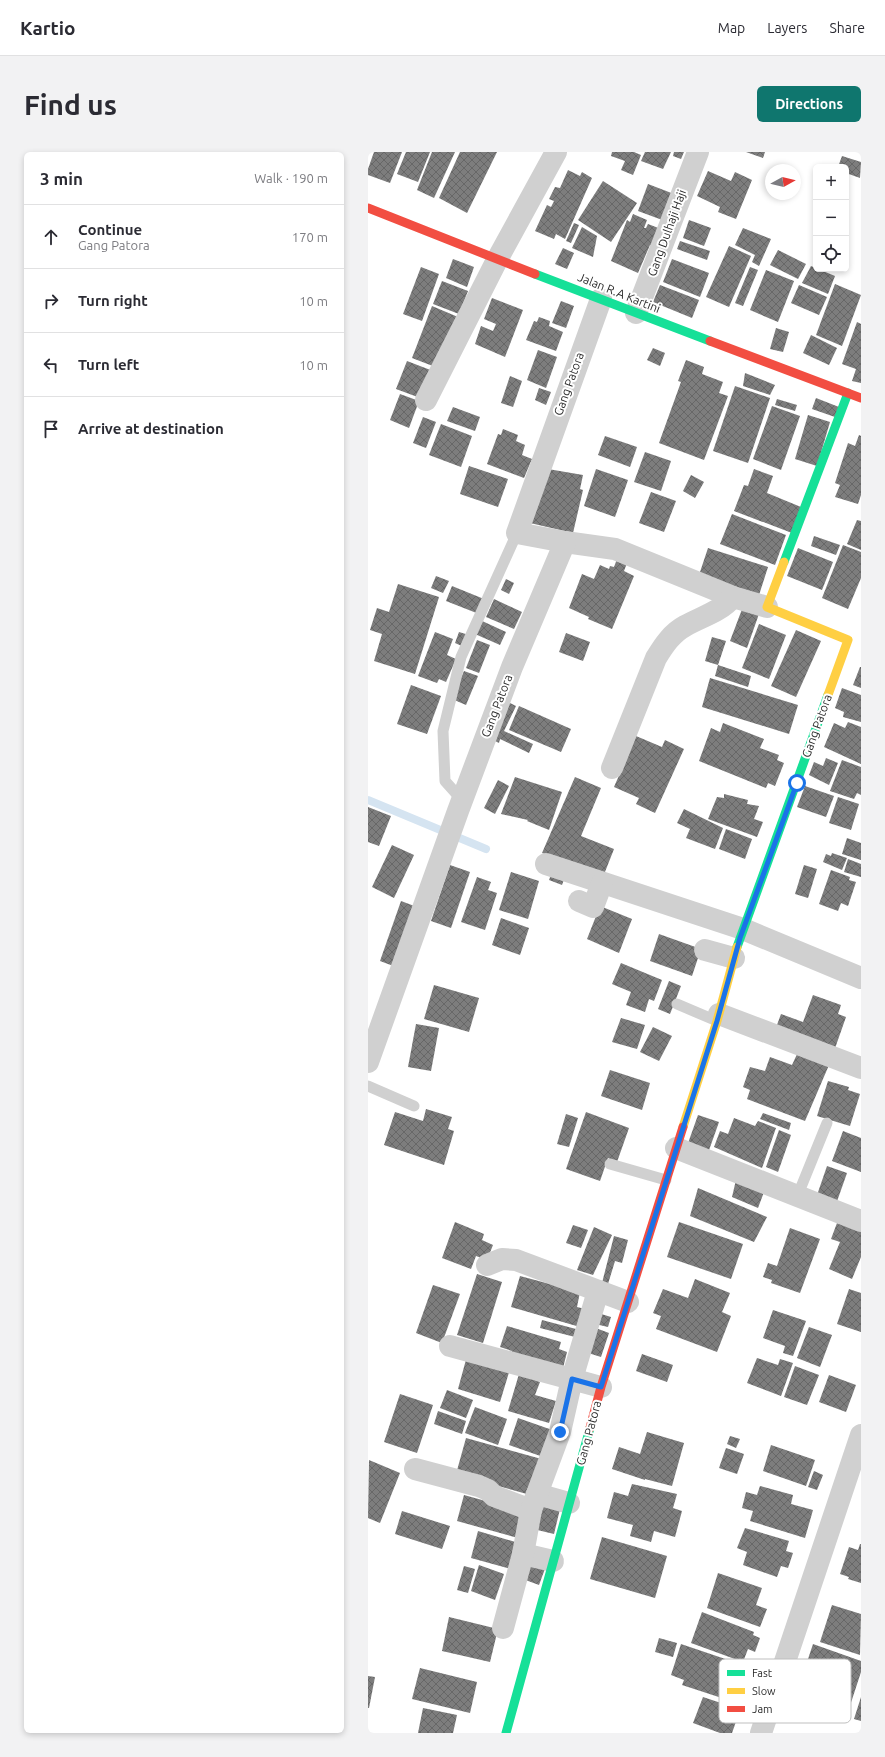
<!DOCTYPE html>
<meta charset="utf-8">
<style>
:root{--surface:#fff;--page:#f2f2f3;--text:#2b2b33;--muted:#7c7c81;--line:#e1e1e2;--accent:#0f766e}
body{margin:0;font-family:Ubuntu,sans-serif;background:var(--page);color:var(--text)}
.controls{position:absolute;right:12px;top:12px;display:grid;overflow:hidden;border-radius:6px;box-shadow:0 2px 6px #0003}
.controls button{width:36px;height:36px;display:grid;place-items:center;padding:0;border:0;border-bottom:1px solid var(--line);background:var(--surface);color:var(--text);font:20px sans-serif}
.compass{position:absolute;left:397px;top:12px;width:36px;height:36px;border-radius:50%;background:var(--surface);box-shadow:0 2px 6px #0003;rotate:82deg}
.stop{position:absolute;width:12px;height:12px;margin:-9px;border:3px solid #1a73e8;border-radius:50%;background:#fff}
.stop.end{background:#1a73e8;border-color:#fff;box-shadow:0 1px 4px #0008}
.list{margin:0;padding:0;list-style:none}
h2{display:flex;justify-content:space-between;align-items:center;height:52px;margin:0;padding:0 16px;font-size:17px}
h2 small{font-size:13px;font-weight:400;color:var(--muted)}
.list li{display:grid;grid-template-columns:26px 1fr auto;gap:12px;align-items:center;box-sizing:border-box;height:64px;padding:0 16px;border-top:1px solid var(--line)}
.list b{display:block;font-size:15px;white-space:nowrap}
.list p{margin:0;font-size:13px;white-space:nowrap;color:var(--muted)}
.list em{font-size:13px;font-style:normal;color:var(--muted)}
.icon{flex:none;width:22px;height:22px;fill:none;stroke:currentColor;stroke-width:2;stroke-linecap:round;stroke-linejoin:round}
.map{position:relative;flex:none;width:493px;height:1581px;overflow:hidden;border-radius:6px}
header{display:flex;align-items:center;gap:24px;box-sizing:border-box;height:56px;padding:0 20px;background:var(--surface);border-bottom:1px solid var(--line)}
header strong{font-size:19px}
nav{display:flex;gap:22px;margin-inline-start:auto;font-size:14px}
.intro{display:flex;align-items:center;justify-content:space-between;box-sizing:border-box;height:96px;padding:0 24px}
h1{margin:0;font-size:28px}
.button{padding:10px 18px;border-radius:6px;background:var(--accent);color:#fff;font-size:14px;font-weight:700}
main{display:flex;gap:24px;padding:0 24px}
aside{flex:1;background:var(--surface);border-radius:6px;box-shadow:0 2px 6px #0003}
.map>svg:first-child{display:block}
</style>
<header>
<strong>Kartio</strong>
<nav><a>Map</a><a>Layers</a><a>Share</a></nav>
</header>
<div class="intro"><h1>Find us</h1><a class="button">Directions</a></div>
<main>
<aside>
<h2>3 min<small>Walk · 190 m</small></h2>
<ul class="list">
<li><svg class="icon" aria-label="ahead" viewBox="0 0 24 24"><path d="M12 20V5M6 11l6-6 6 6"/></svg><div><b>Continue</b><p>Gang Patora</p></div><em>170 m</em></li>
<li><svg class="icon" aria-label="right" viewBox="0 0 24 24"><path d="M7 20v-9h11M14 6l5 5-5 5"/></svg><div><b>Turn right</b></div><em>10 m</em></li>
<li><svg class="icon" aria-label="left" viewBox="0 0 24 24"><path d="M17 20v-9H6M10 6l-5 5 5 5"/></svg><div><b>Turn left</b></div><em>10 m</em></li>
<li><svg class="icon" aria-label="arrive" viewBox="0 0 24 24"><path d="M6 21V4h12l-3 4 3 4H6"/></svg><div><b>Arrive at destination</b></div></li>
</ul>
</aside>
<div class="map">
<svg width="493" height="1581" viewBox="0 0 493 1581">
<defs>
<pattern id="building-cross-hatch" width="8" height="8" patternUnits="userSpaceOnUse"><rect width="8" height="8" fill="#7d7d7d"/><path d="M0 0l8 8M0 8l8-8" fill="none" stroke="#676767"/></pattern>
</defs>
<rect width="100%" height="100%" fill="#fff"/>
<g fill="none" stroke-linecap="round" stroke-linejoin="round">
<!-- stream -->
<path stroke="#d5e4f1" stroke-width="8" d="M0 648 118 697"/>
</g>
<!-- building -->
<g fill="url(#building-cross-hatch)">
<path d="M6 0H34L22 31 0 23V17Z"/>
<path d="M38 0H62L50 30 29 22Z"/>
<path d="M64 0H87L66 46 49 38Z"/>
<path d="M92 0H129L99 61 71 46Z"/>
<path d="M244 0H266L273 3 265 23 253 18 257 9 243 4Z"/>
<path d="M277 0H303L295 17 273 9Z"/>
<path d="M306 0H316L313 7 305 4Z"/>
<path d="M378 0H397L395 6Z"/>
<path d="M474 4 493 10 492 26 478 21V15H470Z"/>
<path d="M200 18 212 24 214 20 224 26 197 87 188 82 186 87 167 79 179 53 183 55 186 49 181 47 187 35 192 36Z"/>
<path d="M340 19 363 29 367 20 384 28 368 67 350 60 352 55 329 44Z"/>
<path d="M235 29 269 51 243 90 210 68Z"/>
<path d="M280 32 306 42 297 69 270 59Z"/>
<path d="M265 62 279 68 276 76H278L280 72 293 77 286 95 282 93 270 121 243 109 259 68 262 70Z"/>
<path d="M321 68 343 76 336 94 315 86Z"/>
<path d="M206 71 211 73 203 91 198 89Z"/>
<path d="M214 75 229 84 225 105 204 96Z"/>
<path d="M375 76 403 87 391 114 384 110 387 103 367 93Z"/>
<path d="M312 89 342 99 339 108 309 97Z"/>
<path d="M361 94 383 104 361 155 338 145Z"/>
<path d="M195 96 206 101 199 117 187 112Z"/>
<path d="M410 98 438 112 430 127 402 113Z"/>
<path d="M85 107 106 115 99 135 78 126Z"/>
<path d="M304 107 341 121 332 145 295 130Z"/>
<path d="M443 114 467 124 460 142 434 131Z"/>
<path d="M53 115 71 122 54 169 35 162Z"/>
<path d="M382 115 390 118 375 154 367 151Z"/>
<path d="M398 118 426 129 410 170 382 158Z"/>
<path d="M74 129 100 139 91 162 65 152Z"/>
<path d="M467 132 493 143 474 194 448 183Z"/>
<path d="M292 133 331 148 324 166 285 150Z"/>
<path d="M431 133 459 145 451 163 423 151Z"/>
<path d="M124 146 155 158 137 205 107 192 113 174 125 179 128 172 116 167Z"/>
<path d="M193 149 206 154 198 176 184 171Z"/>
<path d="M64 154 90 165 70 216 44 206Z"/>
<path d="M171 165 182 169 181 174 195 180 188 199 158 188 166 169 169 170Z"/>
<path d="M489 170 493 172V231L484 229 488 217 474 212Z"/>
<path d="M408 176 421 180 415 200 402 197Z"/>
<path d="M443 183 469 196 461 213 435 201Z"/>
<path d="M285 196 297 201 292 214 279 208Z"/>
<path d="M170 198 189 205 178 236 159 228Z"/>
<path d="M318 208 336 215 334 222 355 230 351 241 360 244 336 308 291 291 313 230 310 229Z"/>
<path d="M39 209 65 219 55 247 28 237Z"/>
<path d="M377 221 407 233 402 243 375 234Z"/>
<path d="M142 224 154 229 145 255 133 251Z"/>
<path d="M367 234 402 246 380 311 345 299Z"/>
<path d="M171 236 183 240 178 253 167 248Z"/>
<path d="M32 242 51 249 41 276 22 268Z"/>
<path d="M448 246 471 255 467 265 444 257Z"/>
<path d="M409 247 429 253 427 259 407 253Z"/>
<path d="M404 254 432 264 413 318 385 307Z"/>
<path d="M85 255 112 265 107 279 79 269Z"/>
<path d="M440 263 462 270 449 314 427 307Z"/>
<path d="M55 265 68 270 58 296 45 291Z"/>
<path d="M73 272 104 284 93 315 61 303Z"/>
<path d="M135 277 150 283 148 289 157 293 154 303 164 307 156 326 119 312 130 282 133 283Z"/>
<path d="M491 283 493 284V343L490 352 467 345 472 333 467 331 480 291 487 294Z"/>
<path d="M237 284 269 295 262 315 230 303Z"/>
<path d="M277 300 303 309 293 339 266 330Z"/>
<path d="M101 314 140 327 130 355 92 342Z"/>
<path d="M180 317 215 323 212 337 215 338 205 381 162 371Z"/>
<path d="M228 317 260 328 247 365 216 354Z"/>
<path d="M386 317 405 324 399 341 433 355 424 381 366 359 376 333 380 334Z"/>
<path d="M323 323 336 330 327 346 315 339Z"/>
<path d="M283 340 308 349 296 380 271 371Z"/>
<path d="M364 362 418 383 407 413 352 392Z"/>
<path d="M489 368 493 369V398L479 392Z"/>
<path d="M446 384 472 393 468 403 443 394Z"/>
<path d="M475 393 493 400V426L480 457 454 446Z"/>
<path d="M340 396 400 415 391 443 331 423Z"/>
<path d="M430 396 465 410 454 438 419 424Z"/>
<path d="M249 407 259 411 256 419 266 424 244 477 220 467 221 465 201 456 214 422 226 427 232 413 241 417 242 414 246 415Z"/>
<path d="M68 424 81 429 75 441 63 436Z"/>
<path d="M138 427 146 431 141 442 133 438Z"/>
<path d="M30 432 71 445 47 522 6 509 14 482 2 478 9 456 21 460Z"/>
<path d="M84 434 116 447 111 462 78 449Z"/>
<path d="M126 447 154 460 146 477 118 465Z"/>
<path d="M376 452 392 459 379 496 362 489Z"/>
<path d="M112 468 138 480 132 493 107 482Z"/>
<path d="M391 472 418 483 401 527 374 516Z"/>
<path d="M428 478 453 489 428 545 403 534Z"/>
<path d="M67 480 85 487 79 503 88 507 78 530 71 527 69 531 50 524Z"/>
<path d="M91 480 101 483 96 495 87 491Z"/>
<path d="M198 481 222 490 215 509 191 500Z"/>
<path d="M344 485 358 489 350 513 383 524 380 535 347 524 350 513 337 509Z"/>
<path d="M109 488 122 493 111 521 98 516Z"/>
<path d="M492 515H493V536L485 533Z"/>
<path d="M96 519 110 524 98 553 84 547Z"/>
<path d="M342 526 430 553 421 582 334 555Z"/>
<path d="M43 533 73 544 59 582 29 572Z"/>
<path d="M474 536 493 543V570L475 565 476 560 467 556Z"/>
<path d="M138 549 148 554 136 579 165 592 161 601 132 587 131 591 121 586Z"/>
<path d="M151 554 203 577 193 600 141 578Z"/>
<path d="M480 570 493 575V612L456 595 466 571 477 576Z"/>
<path d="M355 571 396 587 392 596 411 603 409 608 416 611 407 634 400 631 398 636 331 609 343 576 352 580Z"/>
<path d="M268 584 294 595 297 588 316 597 287 661 268 652 271 646 246 635Z"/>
<path d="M458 606 470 611 461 633 441 623 446 610 455 614Z"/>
<path d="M474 608 493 615V643L489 641 486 647 462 639Z"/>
<path d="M147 625 194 640 181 678 159 669 160 668 133 662Z"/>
<path d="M207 625 233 636 213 684 246 697 235 725 174 701Z"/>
<path d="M130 628 141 634 127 662 116 656Z"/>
<path d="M437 634 466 644 458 665 429 655Z"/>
<path d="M356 642 380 648 379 652 391 654 386 667 395 670 389 685 340 667 349 645 356 646Z"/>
<path d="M470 645 491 652 483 678 461 671Z"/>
<path d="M0 655 23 664 11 694 0 690Z"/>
<path d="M316 657 355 676 347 697 318 686 322 677 309 671Z"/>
<path d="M358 677 384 687 377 707 351 697Z"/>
<path d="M479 686 493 691V708L474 702Z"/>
<path d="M24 693 46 703 26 746 4 735Z"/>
<path d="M464 701 479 706 474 718 455 710 458 702 463 704Z"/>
<path d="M480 707 493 712V725L476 720Z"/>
<path d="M82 713 102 720 83 776 63 769Z"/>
<path d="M436 713 449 717 440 746 427 742Z"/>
<path d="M185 717 198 722 194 733 181 728Z"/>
<path d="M463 718 482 725 481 728 488 730 480 754 473 751 470 759 451 752Z"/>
<path d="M143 720 171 729 160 767 131 758Z"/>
<path d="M109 725 123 730 120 738 129 741 117 778 93 770Z"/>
<path d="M33 749 49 755 28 815 12 809Z"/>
<path d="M232 754 264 767 251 801 219 787Z"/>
<path d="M133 766 161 776 152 803 124 793Z"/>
<path d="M291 782 333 797 324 824 282 809Z"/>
<path d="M253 811 294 828 286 849 281 847 277 860 258 853 263 840 244 832Z"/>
<path d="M301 829 313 834 302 862 290 857Z"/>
<path d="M66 833 111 846 101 880 56 867Z"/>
<path d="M445 843 473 853 470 862 478 865 465 902 406 881 413 862 435 870Z"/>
<path d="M253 866 277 873 269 897 244 890Z"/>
<path d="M48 872 71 876 63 919 40 915Z"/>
<path d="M285 875 304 884 291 909 272 900Z"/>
<path d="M430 900 461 913 437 969 379 947 382 938 375 935 382 915 397 919 402 905 424 913Z"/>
<path d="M242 918 282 931 274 958 233 944Z"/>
<path d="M460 929 481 935 480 938 492 942 482 974 449 964Z"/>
<path d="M58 957 84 965 80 977 86 979 76 1013 16 993 27 960 55 969Z"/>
<path d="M218 960 261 976 249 1010 240 1006 232 1029 198 1017Z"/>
<path d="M395 961 423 971 421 978 392 967Z"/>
<path d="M198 962 210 966 201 995 189 992Z"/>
<path d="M330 963 351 970 340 1001 319 994Z"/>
<path d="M366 966 387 974 390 969 408 976 394 1016 346 995 352 979 360 982Z"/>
<path d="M411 978 423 983 410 1020 398 1015Z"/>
<path d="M475 979 493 986V1020L464 1009Z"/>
<path d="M459 1014 479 1021 467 1055 447 1049Z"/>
<path d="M368 1028 396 1040 390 1056 364 1045Z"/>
<path d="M330 1036 399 1065 386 1090 322 1064Z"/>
<path d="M87 1070 116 1082 114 1088 125 1093 119 1108 108 1104 103 1117 74 1106Z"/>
<path d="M311 1070 375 1092 363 1127 299 1105Z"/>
<path d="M469 1071 493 1077V1105L484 1127 461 1117 472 1090 463 1087Z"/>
<path d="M205 1073 220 1078 213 1096 198 1091Z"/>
<path d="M226 1075 244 1083 225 1123 209 1118Z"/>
<path d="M422 1076 452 1087 432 1141 403 1131 404 1128 395 1125 400 1111 409 1114Z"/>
<path d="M246 1084 260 1088 254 1111 247 1109 240 1132 234 1131Z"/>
<path d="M109 1122 134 1130 115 1191 89 1183Z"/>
<path d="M152 1124 212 1140 209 1155 217 1157 212 1175 143 1155Z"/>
<path d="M327 1127 362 1141 354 1160 363 1164 349 1200 288 1177 293 1164 285 1161 295 1137 320 1146Z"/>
<path d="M65 1133 92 1142 74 1191 48 1181Z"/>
<path d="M481 1137 493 1141V1180L469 1172Z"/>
<path d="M405 1158 438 1169 425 1204 415 1201 417 1194 395 1186Z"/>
<path d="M230 1161 243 1165 240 1175 227 1172Z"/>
<path d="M174 1168 208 1177 207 1185 172 1176Z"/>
<path d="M139 1174 193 1190 191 1197 199 1200 194 1220 142 1206 144 1199 132 1195Z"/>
<path d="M225 1175 241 1181 233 1205 217 1200Z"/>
<path d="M441 1175 464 1183 452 1215 429 1206Z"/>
<path d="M274 1202 305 1213 299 1230 268 1219Z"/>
<path d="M99 1204 142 1217 132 1250 90 1237Z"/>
<path d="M389 1206 410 1213 412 1207 425 1211 413 1244 379 1231Z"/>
<path d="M427 1214 451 1223 439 1253 416 1245Z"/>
<path d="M151 1222 172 1230 167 1243 188 1249 181 1271 140 1259Z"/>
<path d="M461 1223 488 1233 478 1260 451 1250Z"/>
<path d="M79 1238 105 1248 98 1266 72 1256Z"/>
<path d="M32 1242 65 1253 49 1301 16 1290Z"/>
<path d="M107 1255 139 1267 130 1293 97 1281Z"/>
<path d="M70 1259 98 1269 94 1282 66 1272Z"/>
<path d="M150 1266 190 1280 181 1307 141 1293Z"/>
<path d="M279 1280 316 1291 304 1334 277 1327V1328L244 1317 251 1295 272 1302Z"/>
<path d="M362 1284 372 1287 368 1296 359 1292Z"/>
<path d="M98 1286 177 1308 166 1344 88 1322Z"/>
<path d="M403 1293 447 1308 438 1334 395 1319Z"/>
<path d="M358 1296 376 1302 369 1322 351 1316Z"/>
<path d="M1 1308 32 1321 12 1371 0 1366Z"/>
<path d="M446 1319 455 1323 449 1338 440 1335Z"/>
<path d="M264 1332 309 1342 305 1356 314 1359 307 1385 286 1379 283 1390 262 1384 265 1373 239 1366 246 1340 260 1344Z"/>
<path d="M392 1334 425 1343 423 1352 445 1358 437 1386 382 1369 385 1359 374 1356 378 1340 389 1343Z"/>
<path d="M96 1343 157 1360 150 1386 89 1369Z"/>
<path d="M167 1351 192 1357 186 1382 161 1376Z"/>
<path d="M34 1359 82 1374 74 1397 27 1382Z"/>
<path d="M377 1376 421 1389 418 1399 425 1401 420 1416 413 1414 409 1425 375 1413 379 1400 369 1396Z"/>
<path d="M110 1379 154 1392 147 1418 103 1406Z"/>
<path d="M234 1385 299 1404 287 1446 222 1427Z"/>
<path d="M492 1392H493V1431L480 1427 481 1425 472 1422 481 1395 490 1398Z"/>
<path d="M159 1407 178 1414 171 1433 152 1426Z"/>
<path d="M111 1413 136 1422 127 1448 103 1439Z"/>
<path d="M96 1414 107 1417 100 1441 89 1438Z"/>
<path d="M350 1421 394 1436 388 1453 399 1457 392 1475 339 1456Z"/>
<path d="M464 1453 493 1462 492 1503 452 1490Z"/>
<path d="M334 1460 386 1480 385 1483 392 1486 387 1500 380 1497 375 1510 323 1491Z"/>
<path d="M81 1465 130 1477 122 1510 74 1499Z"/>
<path d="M291 1486 309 1491 305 1505 287 1500Z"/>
<path d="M313 1492 378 1514 366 1550 314 1533 316 1528 303 1523Z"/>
<path d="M445 1492 493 1509V1520L479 1563 462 1557 466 1542 447 1536 449 1526 435 1522Z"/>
<path d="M52 1516 109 1530 102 1561 44 1547Z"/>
<path d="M0 1524 7 1525 1 1556H0Z"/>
<path d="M335 1545 365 1555 363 1561 370 1564 364 1581H352L325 1571Z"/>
<path d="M493 1545V1569L486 1567Z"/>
<path d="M55 1556 89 1563 85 1581H50Z"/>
</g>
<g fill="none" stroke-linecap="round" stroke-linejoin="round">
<!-- lane -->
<g stroke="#d0d0d0" stroke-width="11">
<path d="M94 648 77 629 75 579 93 505 149 381"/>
<path d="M309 852 349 869"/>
<path d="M0 934 46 954"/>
<path d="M242 1012 298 1028"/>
<path d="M429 1045 459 971"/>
</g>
<!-- street -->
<g stroke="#d0d0d0" stroke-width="22">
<path d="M268 161 330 0"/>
<path d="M58 248 130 106 188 0"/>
<path d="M197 390 247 397 365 445 399 455"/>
<path d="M244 616 288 506C296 493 304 481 317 474 335 464 352 460 365 445"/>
<path d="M178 712 375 777 493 826"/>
<path d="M211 749 225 755 234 731"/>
<path d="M337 798 366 806"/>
<path d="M351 862 493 916"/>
<path d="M0 910 90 659 144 515 197 390 149 381 233 147"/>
<path d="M308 996C370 1020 431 1045 493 1069"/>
<path d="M119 1113 134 1107 148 1108 260 1150"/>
<path d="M82 1194 233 1235"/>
<path d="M47 1317 111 1334 120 1338 126 1344 163 1358"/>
<path d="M169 1342 201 1351"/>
<path d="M155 1402 185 1409"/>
<path d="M135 1476 155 1402 163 1358 192 1280 204 1227 230 1139"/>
<path d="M393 1581 493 1283"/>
</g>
<!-- fast -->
<g stroke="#16e098" stroke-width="9">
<path d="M167 122 342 189"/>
<path d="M416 410 480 241"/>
<path d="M369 795 460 543"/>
<path d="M138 1581 222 1276"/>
</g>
<!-- slow -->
<g stroke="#ffcf43" stroke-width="9">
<path d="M416 410 399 455 480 488 460 543"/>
<path d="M315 975 349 869 369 795"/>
</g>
<!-- jam -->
<g stroke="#f24e42" stroke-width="9">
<path d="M0 56 167 122"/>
<path d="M342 189 493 246"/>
<path d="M222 1276 233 1235 315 975"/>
</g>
</g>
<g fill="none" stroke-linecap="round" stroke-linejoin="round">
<!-- route -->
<path stroke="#1a73e8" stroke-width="5" d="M192 1280 204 1227 233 1235 349 869 372 786 429 631"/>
</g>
<g text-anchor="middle" stroke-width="4" stroke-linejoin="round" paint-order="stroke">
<!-- street labels -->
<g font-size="12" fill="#2b2b2b" stroke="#fff">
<text transform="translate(299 81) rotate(-70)" y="4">Gang Dulhaji Haji</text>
<text transform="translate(251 141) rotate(22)" y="4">Jalan R.A Kartini</text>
<text transform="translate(201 232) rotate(-70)" y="4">Gang Patora</text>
<text transform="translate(129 554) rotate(-69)" y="4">Gang Patora</text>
<text transform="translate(449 574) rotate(-70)" y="4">Gang Patora</text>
<text transform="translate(221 1281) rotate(-75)" y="4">Gang Patora</text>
</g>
</g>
<!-- legend -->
<rect x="351" y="1507" width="132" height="64" rx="6" fill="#fff" stroke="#bfbfbf" stroke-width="1"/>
<rect x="359" y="1518" width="18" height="6" fill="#16e098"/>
<rect x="359" y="1536" width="18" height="6" fill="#ffcf43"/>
<rect x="359" y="1554" width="18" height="6" fill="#f24e42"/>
<g font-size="11" fill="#2b2b2b">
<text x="384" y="1525">Fast</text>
<text x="384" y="1543">Slow</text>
<text x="384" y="1561">Jam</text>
</g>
</svg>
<div class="controls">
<button>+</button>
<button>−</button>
<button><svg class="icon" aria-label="locate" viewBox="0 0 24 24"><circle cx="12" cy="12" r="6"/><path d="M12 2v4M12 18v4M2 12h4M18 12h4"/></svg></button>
</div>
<svg class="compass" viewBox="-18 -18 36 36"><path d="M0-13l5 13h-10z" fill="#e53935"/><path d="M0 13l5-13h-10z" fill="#7c7c81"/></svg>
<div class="stop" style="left:429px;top:631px"></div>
<div class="stop end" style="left:192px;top:1280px"></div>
</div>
</main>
